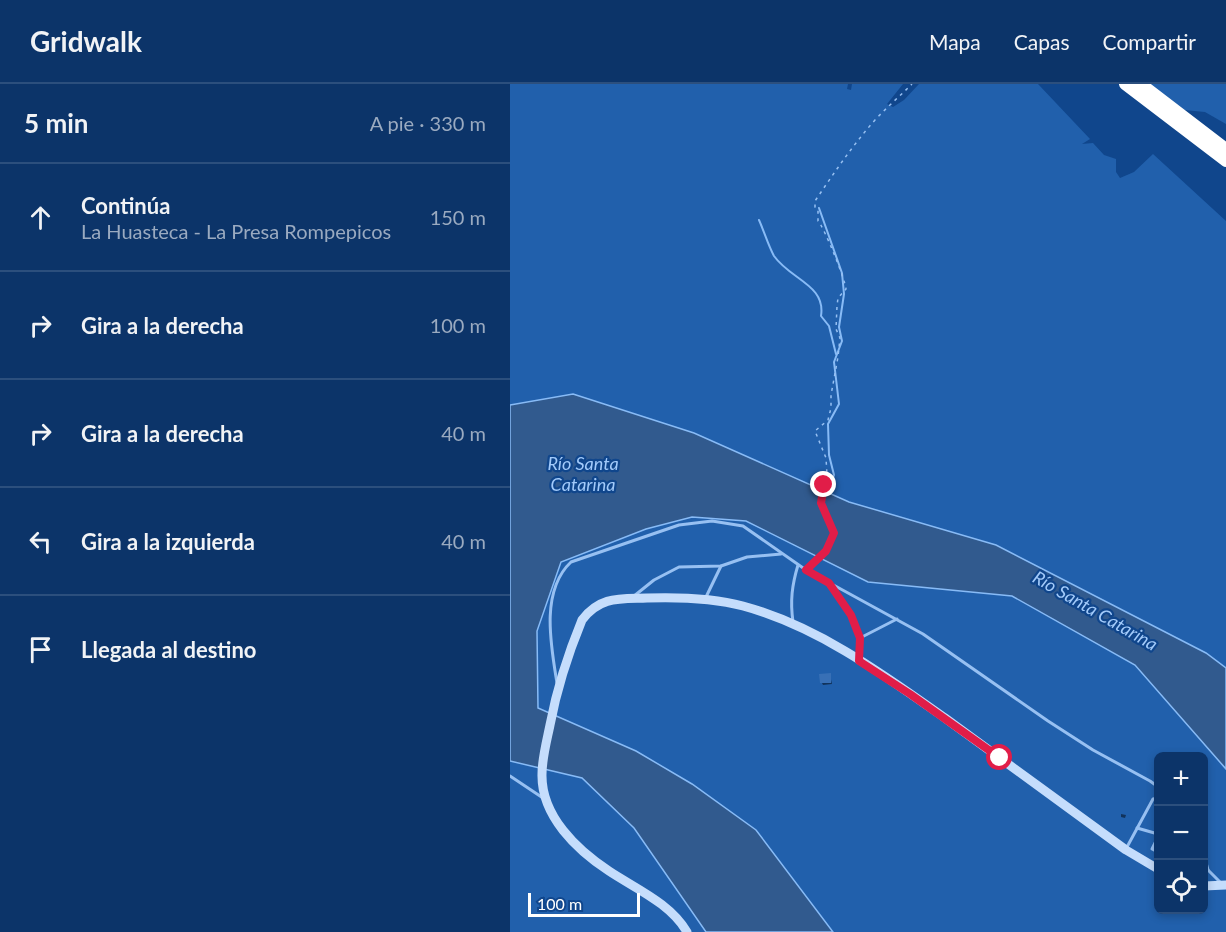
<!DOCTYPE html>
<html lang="es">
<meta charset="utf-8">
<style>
:root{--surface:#0c3469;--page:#1a3f71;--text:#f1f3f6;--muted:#9aaac0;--line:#2c4f7d}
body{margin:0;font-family:Lato,sans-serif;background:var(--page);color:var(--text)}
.controls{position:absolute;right:18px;bottom:18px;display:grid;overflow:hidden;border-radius:9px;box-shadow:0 3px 9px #0003}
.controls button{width:54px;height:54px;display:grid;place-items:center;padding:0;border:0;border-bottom:2px solid var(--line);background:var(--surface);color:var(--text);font:30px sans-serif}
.scale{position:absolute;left:18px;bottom:15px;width:112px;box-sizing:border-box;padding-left:6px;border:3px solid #fff;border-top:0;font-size:16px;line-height:21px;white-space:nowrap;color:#fff;-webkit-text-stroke:4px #10468c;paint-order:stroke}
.stop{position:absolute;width:18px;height:18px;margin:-14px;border:4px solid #e11d48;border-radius:50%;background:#fff}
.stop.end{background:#e11d48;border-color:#fff;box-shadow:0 2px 6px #0008}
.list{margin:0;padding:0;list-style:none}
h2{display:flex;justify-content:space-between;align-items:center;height:78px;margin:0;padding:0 24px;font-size:26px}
h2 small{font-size:20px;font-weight:400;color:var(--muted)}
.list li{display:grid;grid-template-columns:39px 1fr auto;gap:18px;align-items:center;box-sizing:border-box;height:108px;padding:0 24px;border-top:2px solid var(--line)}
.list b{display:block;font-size:22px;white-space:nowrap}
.list p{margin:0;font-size:20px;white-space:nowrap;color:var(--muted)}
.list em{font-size:20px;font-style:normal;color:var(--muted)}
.icon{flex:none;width:33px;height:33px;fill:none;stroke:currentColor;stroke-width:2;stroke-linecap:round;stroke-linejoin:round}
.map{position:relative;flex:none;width:716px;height:848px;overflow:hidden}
header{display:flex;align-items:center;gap:36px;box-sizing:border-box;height:84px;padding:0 30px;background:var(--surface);border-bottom:2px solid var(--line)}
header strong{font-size:28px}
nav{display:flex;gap:33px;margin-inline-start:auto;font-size:21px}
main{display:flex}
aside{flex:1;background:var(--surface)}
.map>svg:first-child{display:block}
</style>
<header>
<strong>Gridwalk</strong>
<nav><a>Mapa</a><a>Capas</a><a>Compartir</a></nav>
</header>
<main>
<aside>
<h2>5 min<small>A pie · 330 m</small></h2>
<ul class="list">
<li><svg class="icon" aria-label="ahead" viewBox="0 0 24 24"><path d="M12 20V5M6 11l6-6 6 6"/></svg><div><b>Continúa</b><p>La Huasteca - La Presa Rompepicos</p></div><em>150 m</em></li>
<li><svg class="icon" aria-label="right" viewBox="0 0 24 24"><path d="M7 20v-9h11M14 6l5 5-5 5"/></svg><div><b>Gira a la derecha</b></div><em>100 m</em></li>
<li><svg class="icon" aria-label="right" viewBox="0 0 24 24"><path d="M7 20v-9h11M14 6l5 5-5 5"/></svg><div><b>Gira a la derecha</b></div><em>40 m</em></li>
<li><svg class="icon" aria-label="left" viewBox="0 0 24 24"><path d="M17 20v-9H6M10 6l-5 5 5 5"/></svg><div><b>Gira a la izquierda</b></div><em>40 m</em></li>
<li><svg class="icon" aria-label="arrive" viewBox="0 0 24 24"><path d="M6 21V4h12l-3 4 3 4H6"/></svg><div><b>Llegada al destino</b></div></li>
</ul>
</aside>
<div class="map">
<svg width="716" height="848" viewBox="0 0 716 848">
<rect width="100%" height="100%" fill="#10468c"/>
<!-- green -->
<g fill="#2160ac" fill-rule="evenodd">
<path d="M0 0H338L337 5 341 6 342 0H393L377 20 383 23 394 16 409 0H528L580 55 572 60 583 59 594 71 606 75V88L610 94 624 88 643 70 716 137V848H0ZM648 672H694V826H648Z"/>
<path d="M639 0H716V40L695 28 674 26Z"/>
</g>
<!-- water -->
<path fill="#315a8e" stroke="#88bbf6" stroke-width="1.5" d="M63 310 184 349 339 418 486 461 696 569 716 584V685L625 581 502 512 358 498 236 437 182 433 136 445 51 478 27 547 28 624 126 667 182 700 246 746 323 848H196L124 744 72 694 0 677V321Z"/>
<!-- shadow -->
<g fill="#0007">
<path d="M320 591 322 600 313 601 312 599Z"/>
<path d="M611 730 616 731 615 734 611 733Z"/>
</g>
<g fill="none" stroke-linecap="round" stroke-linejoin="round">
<!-- stream -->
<g stroke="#88bbf6" stroke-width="2">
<path d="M309 124 332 189 334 210 329 243 332 257 324 278 329 320 318 340 319 371 324 391 317 411"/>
<path d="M249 136C254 147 258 161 264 172 281 196 316 201 311 232L319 242 326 270"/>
</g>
</g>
<!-- building -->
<path fill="#3870b6" d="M321 589V599H310L309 590Z"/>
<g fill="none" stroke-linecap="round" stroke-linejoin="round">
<!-- path -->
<path stroke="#97c0f2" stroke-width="1.5" stroke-dasharray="3 4.5" stroke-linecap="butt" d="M301 482 316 467 324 449 311 419 317 391 316 374 305 347 318 336 321 324V311L328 273 330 254 326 245 327 222 328 214 336 205C335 195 314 143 308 137V126L305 123V117C324 89 342 62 365 36 377 23 390 12 402 0"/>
<!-- service -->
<g stroke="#97c0f2" stroke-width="3">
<path d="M320 500C338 525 350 541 349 573"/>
<path d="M124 512 144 496 169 483 211 482 237 473 271 470"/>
<path d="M196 513 211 482"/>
<path d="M283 538C280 517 282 501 288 481"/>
<path d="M350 554 387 535"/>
<path d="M47 599C41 562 30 507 61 478L169 441 202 437 233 442 296 486 413 550 538 637 583 666 640 697 647 702V714"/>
<path d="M0 692 33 714"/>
<path d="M627 744 648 750"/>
<path d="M648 753 642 765 648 768"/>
<path d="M617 763 643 715 648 714"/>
<path d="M694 771 698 786 694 790"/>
<path d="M698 786 710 798"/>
</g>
<!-- secondary -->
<g stroke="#c5ddfc" stroke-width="9">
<path d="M694 802 716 801"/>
<path d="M177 848C160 819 126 805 99 787 67 766 31 732 32 690 32 674 37 656 40 641 47 604 58 570 72 536 90 512 110 515 137 514 168 513 203 514 233 522 307 542 373 590 435 634 496 678 556 722 616 766L648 785"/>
</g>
<!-- motorway -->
<g stroke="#fff" stroke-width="12">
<path d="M615 0 716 77"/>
<path d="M631 0 716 65"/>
</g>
</g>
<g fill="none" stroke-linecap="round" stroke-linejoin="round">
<!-- route -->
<path stroke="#e11d48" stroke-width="8" d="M314 401 311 419 324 449 316 467 296 486 319 499 341 531 350 554 349 577 400 610 490 674"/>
</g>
<g text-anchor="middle" stroke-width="4.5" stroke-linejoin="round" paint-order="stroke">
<!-- water labels -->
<g font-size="18" font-style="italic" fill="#a2cafa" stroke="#10468c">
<text x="73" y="386">Río Santa<tspan x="73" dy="21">Catarina</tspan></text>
<text transform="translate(585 527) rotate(30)" y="6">Río Santa Catarina</text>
</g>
</g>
</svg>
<div class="controls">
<button>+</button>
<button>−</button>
<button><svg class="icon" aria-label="locate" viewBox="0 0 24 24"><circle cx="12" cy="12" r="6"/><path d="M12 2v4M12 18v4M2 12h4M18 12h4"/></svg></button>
</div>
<div class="scale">100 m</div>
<div class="stop" style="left:490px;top:674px"></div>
<div class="stop end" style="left:314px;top:401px"></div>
</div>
</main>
